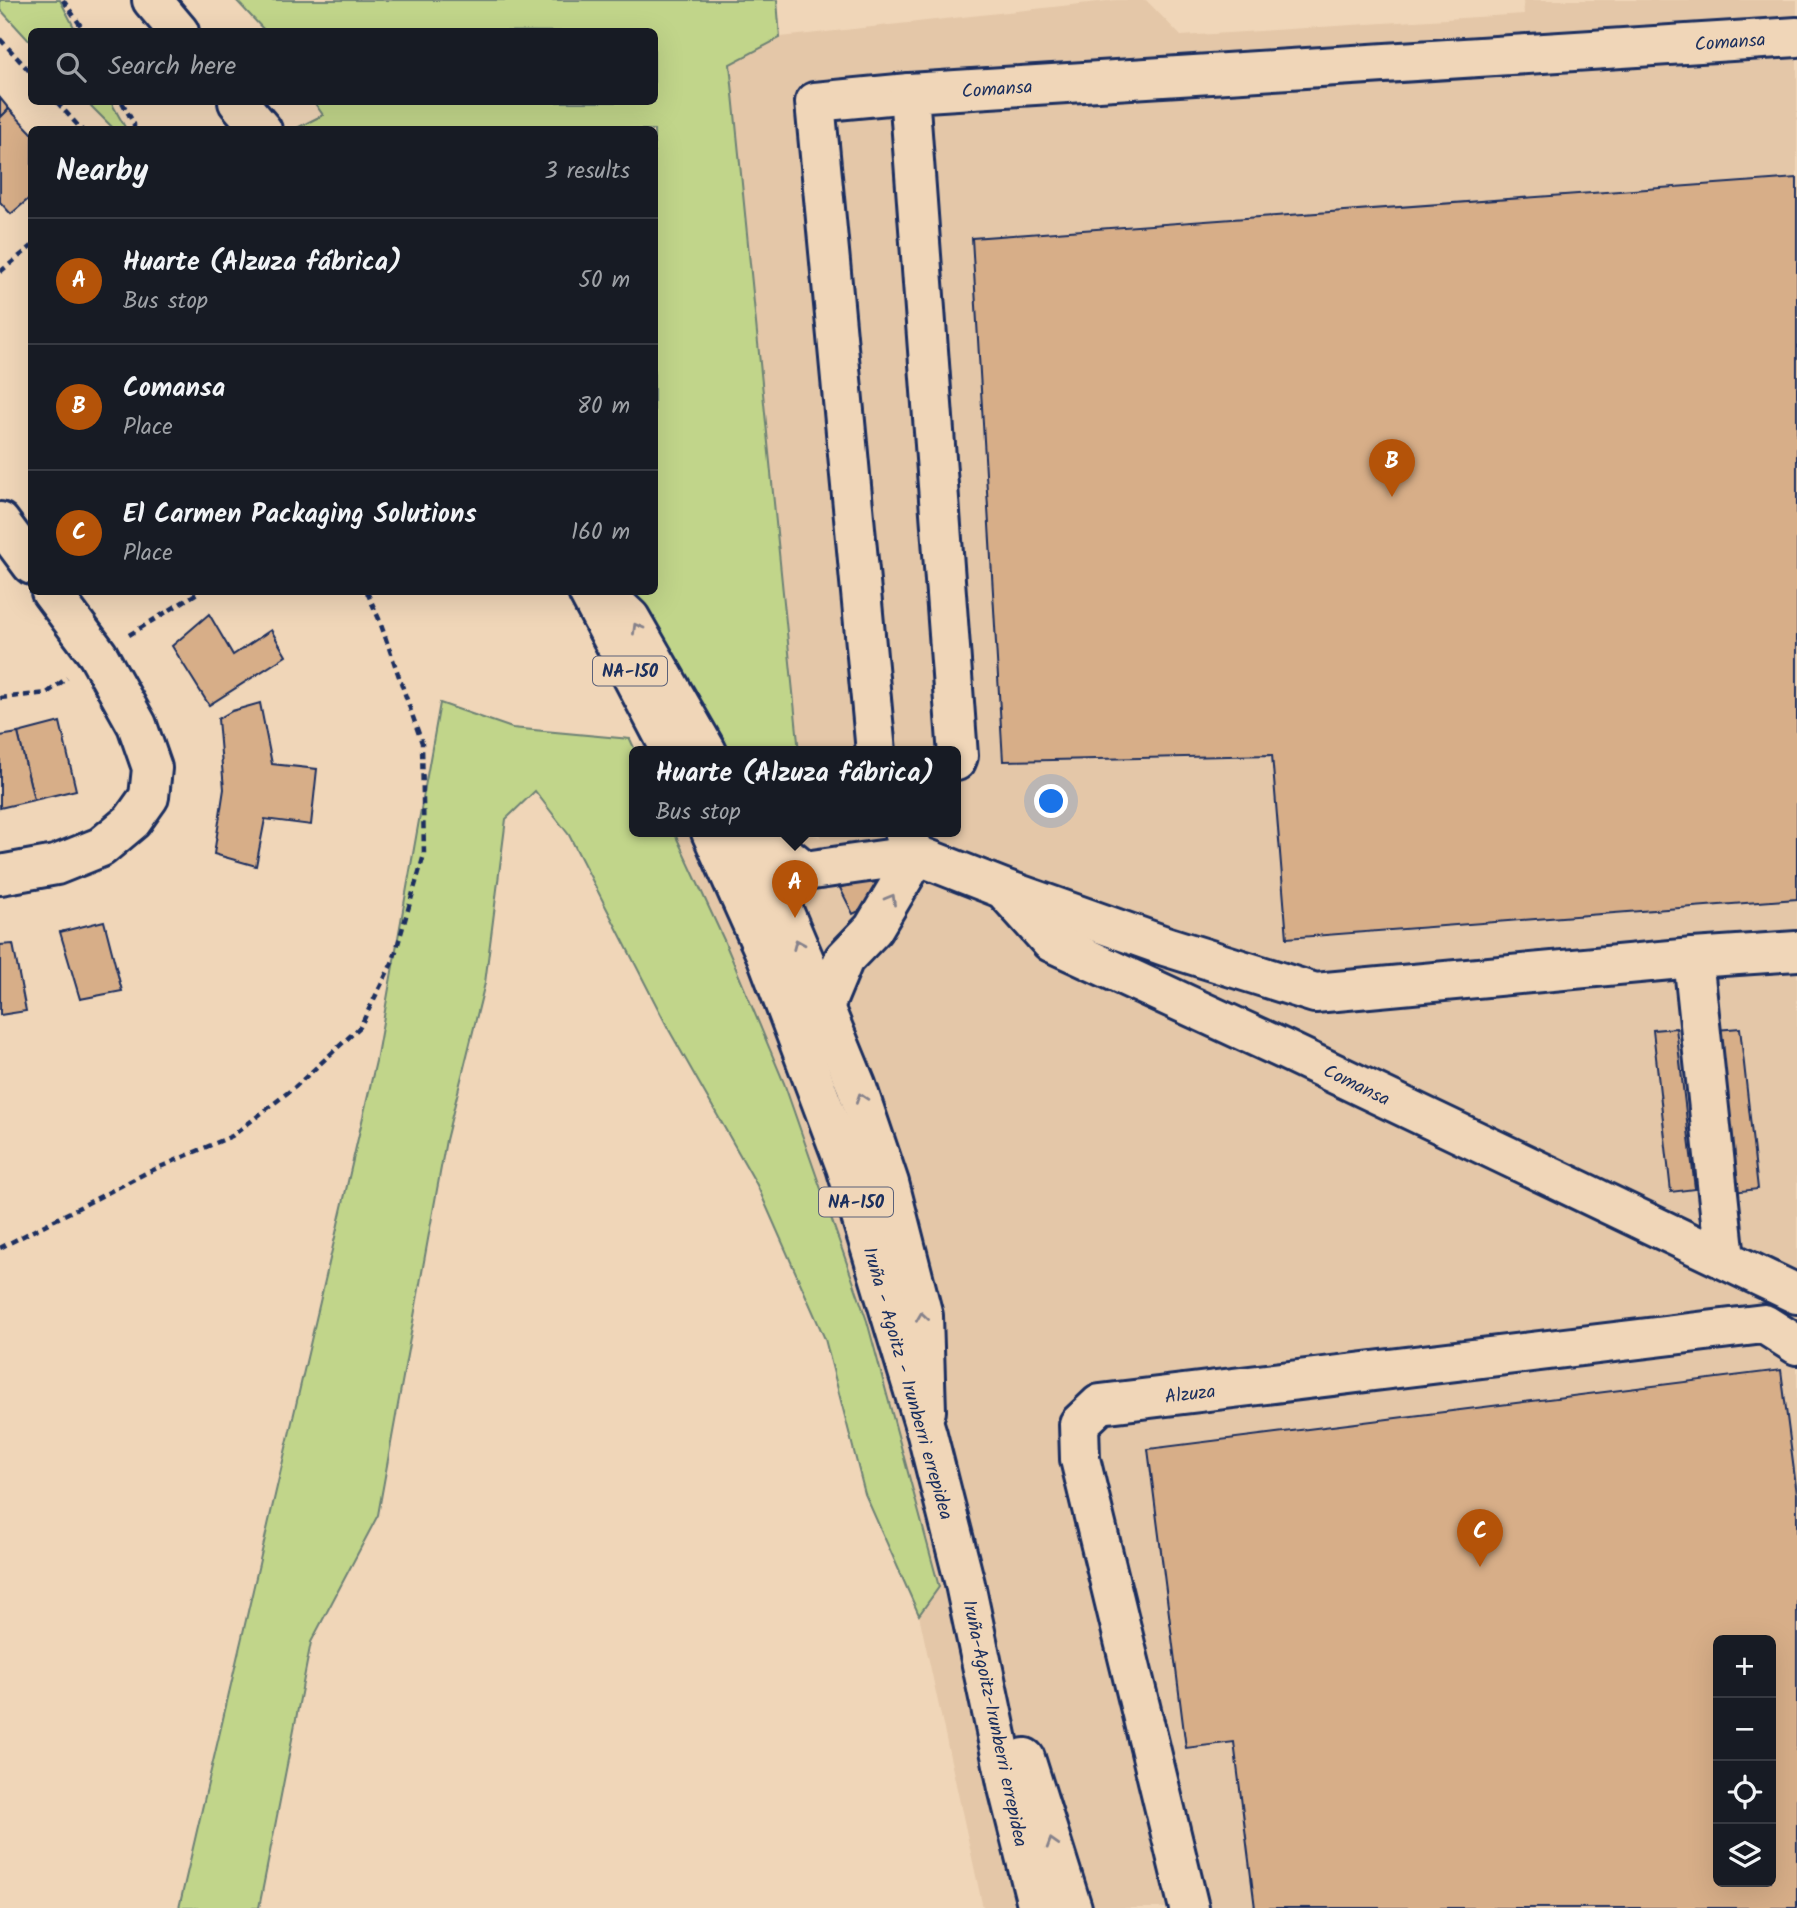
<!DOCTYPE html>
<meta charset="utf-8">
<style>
:root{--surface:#171b24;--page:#242831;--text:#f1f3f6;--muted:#9ea1a6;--line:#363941;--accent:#b45309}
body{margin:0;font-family:Kalam,sans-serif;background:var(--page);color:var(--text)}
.controls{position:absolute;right:21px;bottom:21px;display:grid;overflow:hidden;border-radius:10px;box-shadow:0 7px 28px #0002}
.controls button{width:63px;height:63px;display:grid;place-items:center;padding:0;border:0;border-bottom:2px solid var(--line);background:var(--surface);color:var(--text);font:35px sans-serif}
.you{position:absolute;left:1052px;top:802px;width:24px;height:24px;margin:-18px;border:5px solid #fff;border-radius:50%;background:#1a73e8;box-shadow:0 0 0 10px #1a73e833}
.badge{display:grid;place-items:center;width:46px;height:46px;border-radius:50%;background:var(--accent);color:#fff;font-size:23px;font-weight:700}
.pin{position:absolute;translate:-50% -58px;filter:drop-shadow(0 2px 4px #0008)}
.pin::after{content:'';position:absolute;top:37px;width:24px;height:21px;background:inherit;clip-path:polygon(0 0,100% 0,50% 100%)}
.popup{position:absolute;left:629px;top:746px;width:332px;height:91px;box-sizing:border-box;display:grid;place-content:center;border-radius:10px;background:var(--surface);filter:drop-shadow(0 2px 5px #0005);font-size:23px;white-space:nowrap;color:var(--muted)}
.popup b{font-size:26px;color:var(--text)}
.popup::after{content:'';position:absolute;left:50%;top:100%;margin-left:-14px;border:14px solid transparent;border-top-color:var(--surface)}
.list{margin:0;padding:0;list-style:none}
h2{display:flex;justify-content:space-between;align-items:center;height:91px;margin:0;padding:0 28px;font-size:30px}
h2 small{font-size:23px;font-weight:400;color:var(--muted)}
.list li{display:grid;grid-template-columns:46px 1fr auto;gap:21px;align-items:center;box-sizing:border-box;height:126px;padding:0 28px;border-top:2px solid var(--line)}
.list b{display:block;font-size:26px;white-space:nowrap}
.list p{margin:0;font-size:23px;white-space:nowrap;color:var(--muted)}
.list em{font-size:23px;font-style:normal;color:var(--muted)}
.icon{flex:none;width:38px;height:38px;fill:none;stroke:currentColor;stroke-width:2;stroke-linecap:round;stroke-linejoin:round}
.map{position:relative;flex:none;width:1797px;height:1908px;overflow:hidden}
.search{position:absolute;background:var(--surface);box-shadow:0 7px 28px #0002;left:28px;top:28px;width:630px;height:77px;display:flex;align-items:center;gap:18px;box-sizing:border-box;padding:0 24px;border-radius:10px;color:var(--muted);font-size:26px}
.panel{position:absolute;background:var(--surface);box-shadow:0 7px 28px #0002;left:28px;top:126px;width:630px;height:469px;border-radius:10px}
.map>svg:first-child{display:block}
</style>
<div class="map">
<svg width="1797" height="1908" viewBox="0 0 1797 1908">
<rect width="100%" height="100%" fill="#f0d6b8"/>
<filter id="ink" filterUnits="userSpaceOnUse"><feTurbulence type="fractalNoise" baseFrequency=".0143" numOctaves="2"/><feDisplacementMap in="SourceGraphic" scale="14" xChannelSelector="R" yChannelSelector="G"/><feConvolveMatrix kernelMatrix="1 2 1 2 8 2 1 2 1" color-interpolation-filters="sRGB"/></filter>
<g filter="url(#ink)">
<!-- built -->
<path fill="#e4c7a8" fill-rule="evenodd" d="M236 0H777L781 37 1116 0H1146L1181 36 1524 14 1523 0H1797V1908H983L919 1615 939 1587 867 1321 784 1083 724 940 674 832H803L820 837 819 832H956V752H799L730 64 654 32 265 31ZM1718 1640H1771V1882H1718Z"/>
<!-- green -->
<g fill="#c1d58a" stroke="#6e8274" stroke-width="2">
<path d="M0 0H60L76 31 32 32 31 43 0 9Z"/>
<path d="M236 0H777L780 38 730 64 799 752H698L570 592H654V130L295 129 323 115 314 102H654V32L265 31Z"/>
<path d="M87 102H111L126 129H114Z"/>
<path d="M440 703 512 728 630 739 636 752H634V832H674L724 940 784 1083 867 1321 939 1587 919 1615 865 1494 825 1339 757 1185 669 1030 569 835 535 791 506 819 485 983 446 1140 378 1515 311 1642 259 1908H179L376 1061Z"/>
</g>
<!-- building -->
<g fill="#d7ae88" stroke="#1b2f5e" stroke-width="2" fill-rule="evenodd">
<path d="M0 98 9 109 0 118Z"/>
<path d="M9 109 32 133V196L11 214 0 202V118Z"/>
<path d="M1797 178V899L1287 938 1272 755 1003 761 972 238Z"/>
<path d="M209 614 233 655 271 630 286 656 209 705 172 646Z"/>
<path d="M260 703 272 764 317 769 311 825 265 819 256 866 214 854 224 789 218 719 232 711Z"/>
<path d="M60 722 76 790 34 800 18 733Z"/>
<path d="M18 733 34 800 0 808V736Z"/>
<path d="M879 868 893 894 853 914 840 888Z"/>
<path d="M104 921 122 991 80 999 60 932Z"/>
<path d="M13 944 26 1011 0 1015V945Z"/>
<path d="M1676 1028 1695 1189 1671 1192 1653 1030Z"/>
<path d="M1740 1028 1758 1189 1734 1192 1716 1030Z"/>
<path d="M1781 1370 1797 1494V1908H1255L1234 1742 1186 1748 1148 1449ZM1718 1640H1771V1882H1718Z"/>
</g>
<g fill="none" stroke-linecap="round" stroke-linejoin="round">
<defs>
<g id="minor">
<path d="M0 522 32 565"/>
<path d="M602 592 630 618 707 752"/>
<path d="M876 752 815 102 909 93"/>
<path d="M956 761 958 756 909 93 1797 37"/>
<path d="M750 832 824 1007"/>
<path d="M757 832 805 871 917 855 873 929 844 959 824 1007 856 1085 889 1183 923 1316 926 1411"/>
<path d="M904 832 917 855 1004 889 1165 946 1315 993 1693 958 1797 951"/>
<path d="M0 875 56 865 101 847 132 821 149 797 152 768 137 725 98 655 51 592"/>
<path d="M1007 893 1051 942 1283 1049 1797 1294"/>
<path d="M1693 958 1725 1259"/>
<path d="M1189 1908 1080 1459 1079 1424 1100 1404 1764 1324 1797 1345"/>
</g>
<g id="major">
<path d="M152 0 179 32"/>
<path d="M238 102 262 130"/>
<path d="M588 592 672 752"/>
<path d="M711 832 767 957 846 1167 927 1434 965 1584 1008 1788 1038 1908"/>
<path d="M1025 1758 1072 1908"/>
</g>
</defs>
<!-- minor casing -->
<use href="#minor" stroke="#1b2f5e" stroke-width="44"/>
<!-- major casing -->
<use href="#major" stroke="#1b2f5e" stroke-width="44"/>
<!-- path -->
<g stroke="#1b2f5e" stroke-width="4.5" stroke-dasharray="7 5" stroke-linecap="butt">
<path d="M63 0 85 32"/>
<path d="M0 39 32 74"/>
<path d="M57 102 82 130"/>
<path d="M122 102 134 124V130"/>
<path d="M0 272 32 246"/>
<path d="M129 635 199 592"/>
<path d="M0 698 47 693 67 678"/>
<path d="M0 1248 146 1173 232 1136 295 1087 360 1027 393 961 424 855 422 743 379 619 367 592"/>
</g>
<!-- minor -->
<use href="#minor" stroke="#f0d6b8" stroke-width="38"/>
<!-- major -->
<use href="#major" stroke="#f0d6b8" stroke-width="38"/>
</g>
<!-- one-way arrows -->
<defs><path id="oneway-chevron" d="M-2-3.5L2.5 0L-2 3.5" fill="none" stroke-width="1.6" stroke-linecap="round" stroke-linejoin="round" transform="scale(1.75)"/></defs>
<g stroke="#86828b">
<use href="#oneway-chevron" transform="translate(637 628) rotate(-120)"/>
<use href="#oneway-chevron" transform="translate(891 899) rotate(-60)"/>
<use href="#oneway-chevron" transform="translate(798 944) rotate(-113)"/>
<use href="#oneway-chevron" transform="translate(861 1098) rotate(-109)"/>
<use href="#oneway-chevron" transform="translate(922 1317) rotate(-98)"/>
<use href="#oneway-chevron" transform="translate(1052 1843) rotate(-107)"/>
</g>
</g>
<g text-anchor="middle" stroke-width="6" stroke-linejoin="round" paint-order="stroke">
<!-- shield labels -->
<g fill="#f0d6b8" stroke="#5b6179" stroke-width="2">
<rect x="593" y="656.5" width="74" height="29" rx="5"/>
<rect x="819" y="1187.5" width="74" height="29" rx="5"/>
</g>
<g font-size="18" font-weight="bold" fill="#1b2f5e">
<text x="630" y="677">NA-150</text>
<text x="856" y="1208">NA-150</text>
</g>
<!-- street labels -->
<g font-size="19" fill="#1b2f5e" stroke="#f0d6b8">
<text transform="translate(1730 41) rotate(-4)" y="7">Comansa</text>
<text transform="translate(997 88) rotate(-4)" y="7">Comansa</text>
<text transform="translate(1357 1084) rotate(26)" y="7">Comansa</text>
<text transform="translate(909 1383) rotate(74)" y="7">Iruña - Agoitz - Irunberri errepidea</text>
<text transform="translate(1190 1393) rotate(-7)" y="7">Alzuza</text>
<text transform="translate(996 1723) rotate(78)" y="7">Iruña-Agoitz-Irunberri errepidea</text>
</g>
</g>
</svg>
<div class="controls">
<button>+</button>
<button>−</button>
<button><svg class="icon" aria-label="locate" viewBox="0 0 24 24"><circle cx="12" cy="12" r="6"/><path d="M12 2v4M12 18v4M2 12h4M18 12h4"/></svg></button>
<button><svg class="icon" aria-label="layers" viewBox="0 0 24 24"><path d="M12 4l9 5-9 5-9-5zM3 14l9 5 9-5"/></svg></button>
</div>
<div class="you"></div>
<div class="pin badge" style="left:795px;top:918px">A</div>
<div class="popup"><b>Huarte (Alzuza fábrica)</b>Bus stop</div>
<div class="pin badge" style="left:1392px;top:497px">B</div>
<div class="pin badge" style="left:1480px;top:1567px">C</div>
<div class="search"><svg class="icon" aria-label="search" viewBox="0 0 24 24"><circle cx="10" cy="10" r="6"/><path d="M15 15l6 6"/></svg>Search here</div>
<section class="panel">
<h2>Nearby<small>3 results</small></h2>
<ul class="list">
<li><span class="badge">A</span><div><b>Huarte (Alzuza fábrica)</b><p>Bus stop</p></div><em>50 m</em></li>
<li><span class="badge">B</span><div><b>Comansa</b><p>Place</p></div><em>80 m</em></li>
<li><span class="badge">C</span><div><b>El Carmen Packaging Solutions</b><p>Place</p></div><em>160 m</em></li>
</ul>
</section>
</div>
